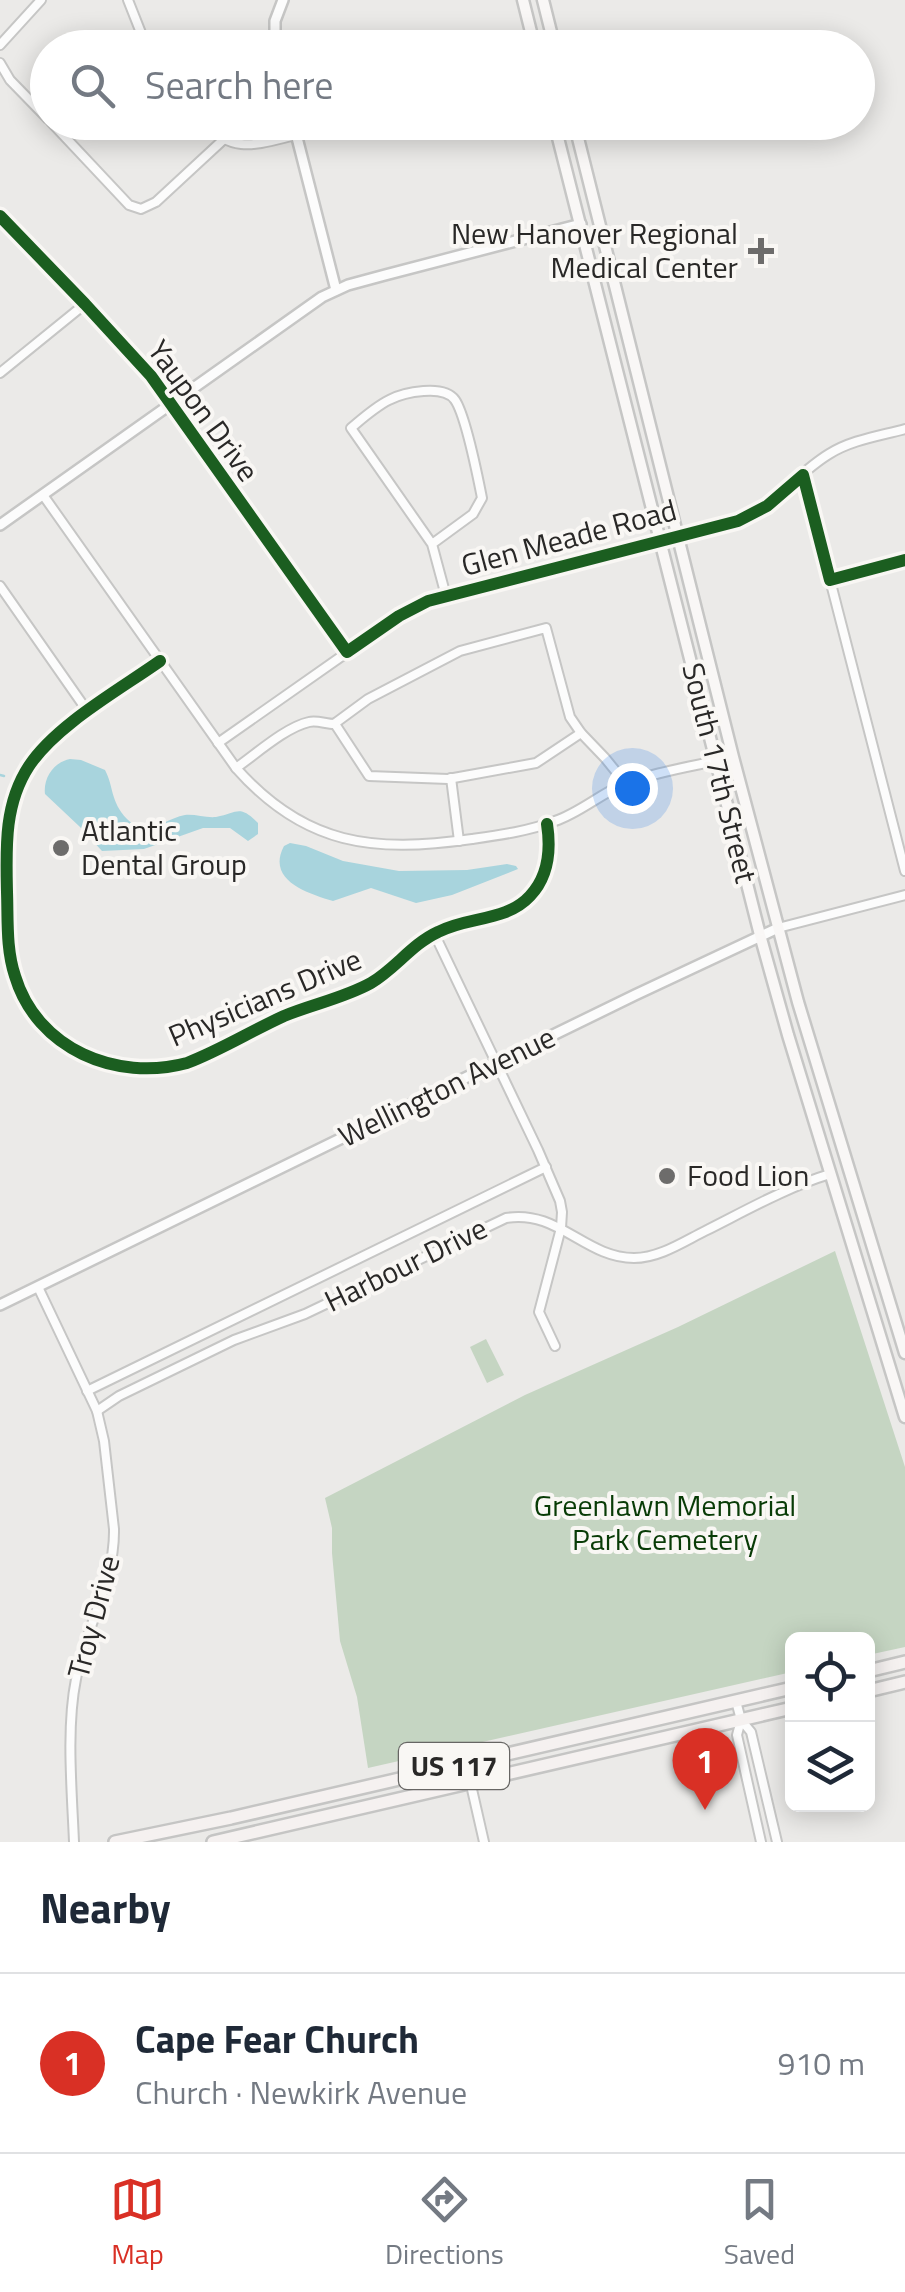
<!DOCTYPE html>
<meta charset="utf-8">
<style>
:root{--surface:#fff;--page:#f2f2f3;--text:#1f2937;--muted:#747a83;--line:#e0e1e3;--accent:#d93025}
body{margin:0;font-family:"Titillium Web",sans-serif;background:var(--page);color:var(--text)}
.controls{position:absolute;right:30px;bottom:30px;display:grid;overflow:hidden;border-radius:15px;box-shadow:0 5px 25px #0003}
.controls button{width:90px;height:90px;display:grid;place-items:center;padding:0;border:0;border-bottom:2px solid var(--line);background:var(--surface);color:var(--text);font:50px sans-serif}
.you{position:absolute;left:632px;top:788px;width:35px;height:35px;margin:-25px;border:8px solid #fff;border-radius:50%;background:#1a73e8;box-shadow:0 0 0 15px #1a73e833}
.badge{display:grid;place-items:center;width:65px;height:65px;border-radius:50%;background:var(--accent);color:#fff;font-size:32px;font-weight:700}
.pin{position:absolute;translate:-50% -82px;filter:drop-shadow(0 2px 5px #0008)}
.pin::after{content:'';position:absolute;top:52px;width:35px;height:30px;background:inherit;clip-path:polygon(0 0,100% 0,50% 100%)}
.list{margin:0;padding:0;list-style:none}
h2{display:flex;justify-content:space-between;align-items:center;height:130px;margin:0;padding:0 40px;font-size:42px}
h2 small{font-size:32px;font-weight:400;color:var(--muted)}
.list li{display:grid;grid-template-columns:65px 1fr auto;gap:30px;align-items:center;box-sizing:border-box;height:180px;padding:0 40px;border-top:2px solid var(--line)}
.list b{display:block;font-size:38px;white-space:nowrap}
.list p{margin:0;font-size:32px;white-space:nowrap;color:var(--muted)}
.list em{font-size:32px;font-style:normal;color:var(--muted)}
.icon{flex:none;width:55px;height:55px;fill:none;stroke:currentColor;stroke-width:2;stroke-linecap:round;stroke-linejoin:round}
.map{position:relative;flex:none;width:905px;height:1842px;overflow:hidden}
.search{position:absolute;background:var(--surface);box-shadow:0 5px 25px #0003;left:30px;right:30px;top:30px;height:110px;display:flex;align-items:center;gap:25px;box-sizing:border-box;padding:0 35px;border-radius:55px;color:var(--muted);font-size:38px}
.sheet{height:310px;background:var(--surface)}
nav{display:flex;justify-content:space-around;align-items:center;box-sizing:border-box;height:140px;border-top:2px solid var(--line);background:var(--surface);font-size:28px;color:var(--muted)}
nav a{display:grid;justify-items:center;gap:5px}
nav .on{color:var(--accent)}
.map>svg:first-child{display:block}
</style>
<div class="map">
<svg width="905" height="1842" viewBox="0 0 905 1842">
<rect width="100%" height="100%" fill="#ebeae8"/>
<!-- green -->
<g fill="#c5d5c2">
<path d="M835 1251 905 1467V1647L868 1655V1640H792V1672L368 1768 357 1697 340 1641 332 1553V1528L325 1498 525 1395 678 1327Z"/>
<path d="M486 1339 504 1375 487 1383 470 1347Z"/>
</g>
<!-- water -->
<g fill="#a8d4dd">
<path d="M70 759 81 760 105 770C114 787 110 801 127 819 148 839 163 819 185 815 195 814 206 818 216 817 238 813 239 804 258 823V834L248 841 230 828H203L144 849 102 851 80 827 45 794C43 778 54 762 70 759Z"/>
<path d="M290 843 306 846 343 861 399 871 467 870 507 864 516 866 518 869 452 895 416 903 371 888 333 901C307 893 266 880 284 846Z"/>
</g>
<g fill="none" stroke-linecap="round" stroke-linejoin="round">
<!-- stream -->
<path stroke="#a8d4dd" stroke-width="2.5" d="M0 775 4 776"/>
<defs>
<g id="minor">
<path d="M128 0 147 48"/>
<path d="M0 45 41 0"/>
<path d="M0 63 10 80 48 119"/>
<path d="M51 122 129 205 141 209 156 202 223 140"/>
<path d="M203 122C233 155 257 144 296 135"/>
<path d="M0 216 85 304 151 376 347 652"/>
<path d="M0 373 85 304"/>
<path d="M803 475 905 871"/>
<path d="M43 495 236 768C305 846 374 853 472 839 500 835 529 831 555 821 579 813 599 795 622 785 657 771 697 766 733 757"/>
<path d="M432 544 473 514 482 498C478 478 466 416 455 400 444 384 404 392 389 400 375 407 363 418 351 428L432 544 446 596"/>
<path d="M830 580 905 560"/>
<path d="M0 586 88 712"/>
<path d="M160 661C119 690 56 725 29 766 4 804 6 848 7 892 8 920 6 949 15 976 37 1049 116 1082 187 1063 221 1050 251 1031 284 1016 313 1004 344 998 371 983 395 969 412 944 438 932 468 916 506 922 530 896 549 876 551 850 547 824"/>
<path d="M335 724 369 776 448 779 536 763 581 733"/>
<path d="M218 743 399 616 428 601 446 596 738 521C775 506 796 474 829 454 851 440 879 436 905 429"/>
<path d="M236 768C256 754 286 727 309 722 317 720 326 724 334 724L368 699 460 651 546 628 570 717 581 733 605 758 626 784"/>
<path d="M451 778 459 841"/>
<path d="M778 928 905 895"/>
<path d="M434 933 538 1150 560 1201 562 1212 561 1228 539 1312 555 1346"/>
<path d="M38 1287 97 1411 104 1441 114 1529C115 1582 85 1628 76 1679 66 1728 72 1792 74 1842"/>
<path d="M87 1391 546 1167"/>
<path d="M97 1411 119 1396 234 1340 305 1314 506 1218C558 1209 585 1258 634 1258 659 1258 683 1242 705 1231 745 1211 787 1187 830 1174"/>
<path d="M736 1701 741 1720 751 1732 777 1842"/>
<path d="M741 1720 737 1735 761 1842"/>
<path d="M466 1763 484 1842"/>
</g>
<g id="tertiary">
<path d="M275 48V21L283 0"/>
<path d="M293 122 336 290"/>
<path d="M0 525 322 297 348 285 385 275 581 224"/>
<path d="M0 1305 635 995 778 928"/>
</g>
<g id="secondary">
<path d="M523 0 535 48"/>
<path d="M543 0 555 48"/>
<path d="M554 122 760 935 788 1035 905 1417"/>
<path d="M574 122 733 757 798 1002 905 1353"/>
</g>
<g id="primary">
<path d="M868 1671 905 1662"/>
<path d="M868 1691 905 1682"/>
<path d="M115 1842 231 1818 792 1688"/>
<path d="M213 1842 792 1708"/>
</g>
</defs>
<!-- minor casing -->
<use href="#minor" stroke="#c6c6c5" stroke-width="12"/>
<!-- tertiary casing -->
<use href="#tertiary" stroke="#c6c6c5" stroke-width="14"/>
<!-- secondary casing -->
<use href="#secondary" stroke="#c6c6c5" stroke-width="15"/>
<!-- primary casing -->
<use href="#primary" stroke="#c5c5c4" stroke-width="16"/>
<!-- minor -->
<use href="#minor" stroke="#fcfcfc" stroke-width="8"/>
<!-- tertiary -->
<use href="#tertiary" stroke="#fcfcfc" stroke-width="9"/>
<!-- secondary -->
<use href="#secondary" stroke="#f9f7f6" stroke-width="10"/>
<!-- primary -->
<use href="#primary" stroke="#f5f1f0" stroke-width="11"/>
<defs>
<g id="cycleway">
<path d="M0 216 85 304 151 376 347 652 399 616 428 601 738 521 767 506 803 475 830 580 905 560"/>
<path d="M160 661C119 690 56 725 29 766 4 804 6 848 7 892 8 920 6 949 15 976 37 1049 116 1082 187 1063 221 1050 251 1031 284 1016 313 1004 344 998 371 983 395 969 412 944 438 932 468 916 506 922 530 896 549 876 551 850 547 824"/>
</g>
</defs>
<!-- cycleway casing -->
<use href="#cycleway" stroke="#f9f7f4" stroke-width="19"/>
<!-- cycleway -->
<use href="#cycleway" stroke="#1b5e20" stroke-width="12"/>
</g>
<!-- markers -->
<g fill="#6d6c6b" stroke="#f9f7f4" stroke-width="4">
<path d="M756 236h10v10h10v10h-10v10h-10v-10h-10v-10h10z"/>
<circle cx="61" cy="848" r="10"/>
<circle cx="667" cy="1176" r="10"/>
</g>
<g text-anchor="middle" stroke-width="8" stroke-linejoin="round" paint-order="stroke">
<!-- shield labels -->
<rect fill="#f9f7f4" stroke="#676664" stroke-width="2.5" x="399" y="1743" width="110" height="46" rx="8"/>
<g font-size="28" font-weight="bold" fill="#292827">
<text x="454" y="1776">US 117</text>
</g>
<!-- poi labels -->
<g font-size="30" fill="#292827" stroke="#f9f7f4" text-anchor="start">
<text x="738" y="244" text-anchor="end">New Hanover Regional<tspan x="738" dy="34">Medical Center</tspan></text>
<text x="81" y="841">Atlantic<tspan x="81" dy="34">Dental Group</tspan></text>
<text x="687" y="1186">Food Lion</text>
</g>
<!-- street labels -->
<g font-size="30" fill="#292827" stroke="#f9f7f4">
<text transform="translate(203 411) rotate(54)" y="10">Yaupon Drive</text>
<text transform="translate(569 538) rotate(-15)" y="10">Glen Meade Road</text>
<text transform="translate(719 773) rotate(76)" y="10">South 17th Street</text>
<text transform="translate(265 998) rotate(-23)" y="10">Physicians Drive</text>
<text transform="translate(447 1087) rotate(-26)" y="10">Wellington Avenue</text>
<text transform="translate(406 1265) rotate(-26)" y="10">Harbour Drive</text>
<text transform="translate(94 1617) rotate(-75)" y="10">Troy Drive</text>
</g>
<!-- park labels -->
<g font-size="30" fill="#083b06" stroke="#f9f7f4">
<text x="665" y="1516">Greenlawn Memorial<tspan x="665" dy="34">Park Cemetery</tspan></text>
</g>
</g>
</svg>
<div class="controls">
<button><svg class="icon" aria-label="locate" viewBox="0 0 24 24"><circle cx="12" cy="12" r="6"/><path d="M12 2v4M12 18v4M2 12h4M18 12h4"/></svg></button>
<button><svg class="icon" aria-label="layers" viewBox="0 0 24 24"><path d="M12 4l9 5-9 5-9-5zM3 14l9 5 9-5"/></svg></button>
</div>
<div class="you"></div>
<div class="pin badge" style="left:705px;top:1810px">1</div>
<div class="search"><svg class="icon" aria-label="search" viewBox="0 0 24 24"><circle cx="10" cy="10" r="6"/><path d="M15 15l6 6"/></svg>Search here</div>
</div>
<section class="sheet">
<h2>Nearby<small></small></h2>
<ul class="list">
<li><span class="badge">1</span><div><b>Cape Fear Church</b><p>Church · Newkirk Avenue</p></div><em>910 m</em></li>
</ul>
</section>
<nav>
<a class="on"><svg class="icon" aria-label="map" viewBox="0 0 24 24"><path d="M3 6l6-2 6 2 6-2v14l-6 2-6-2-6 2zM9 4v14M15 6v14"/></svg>Map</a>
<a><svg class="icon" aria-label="directions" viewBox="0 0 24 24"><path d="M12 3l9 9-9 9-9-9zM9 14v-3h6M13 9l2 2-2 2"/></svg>Directions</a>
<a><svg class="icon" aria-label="saved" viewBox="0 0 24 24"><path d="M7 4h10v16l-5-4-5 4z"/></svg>Saved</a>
</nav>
